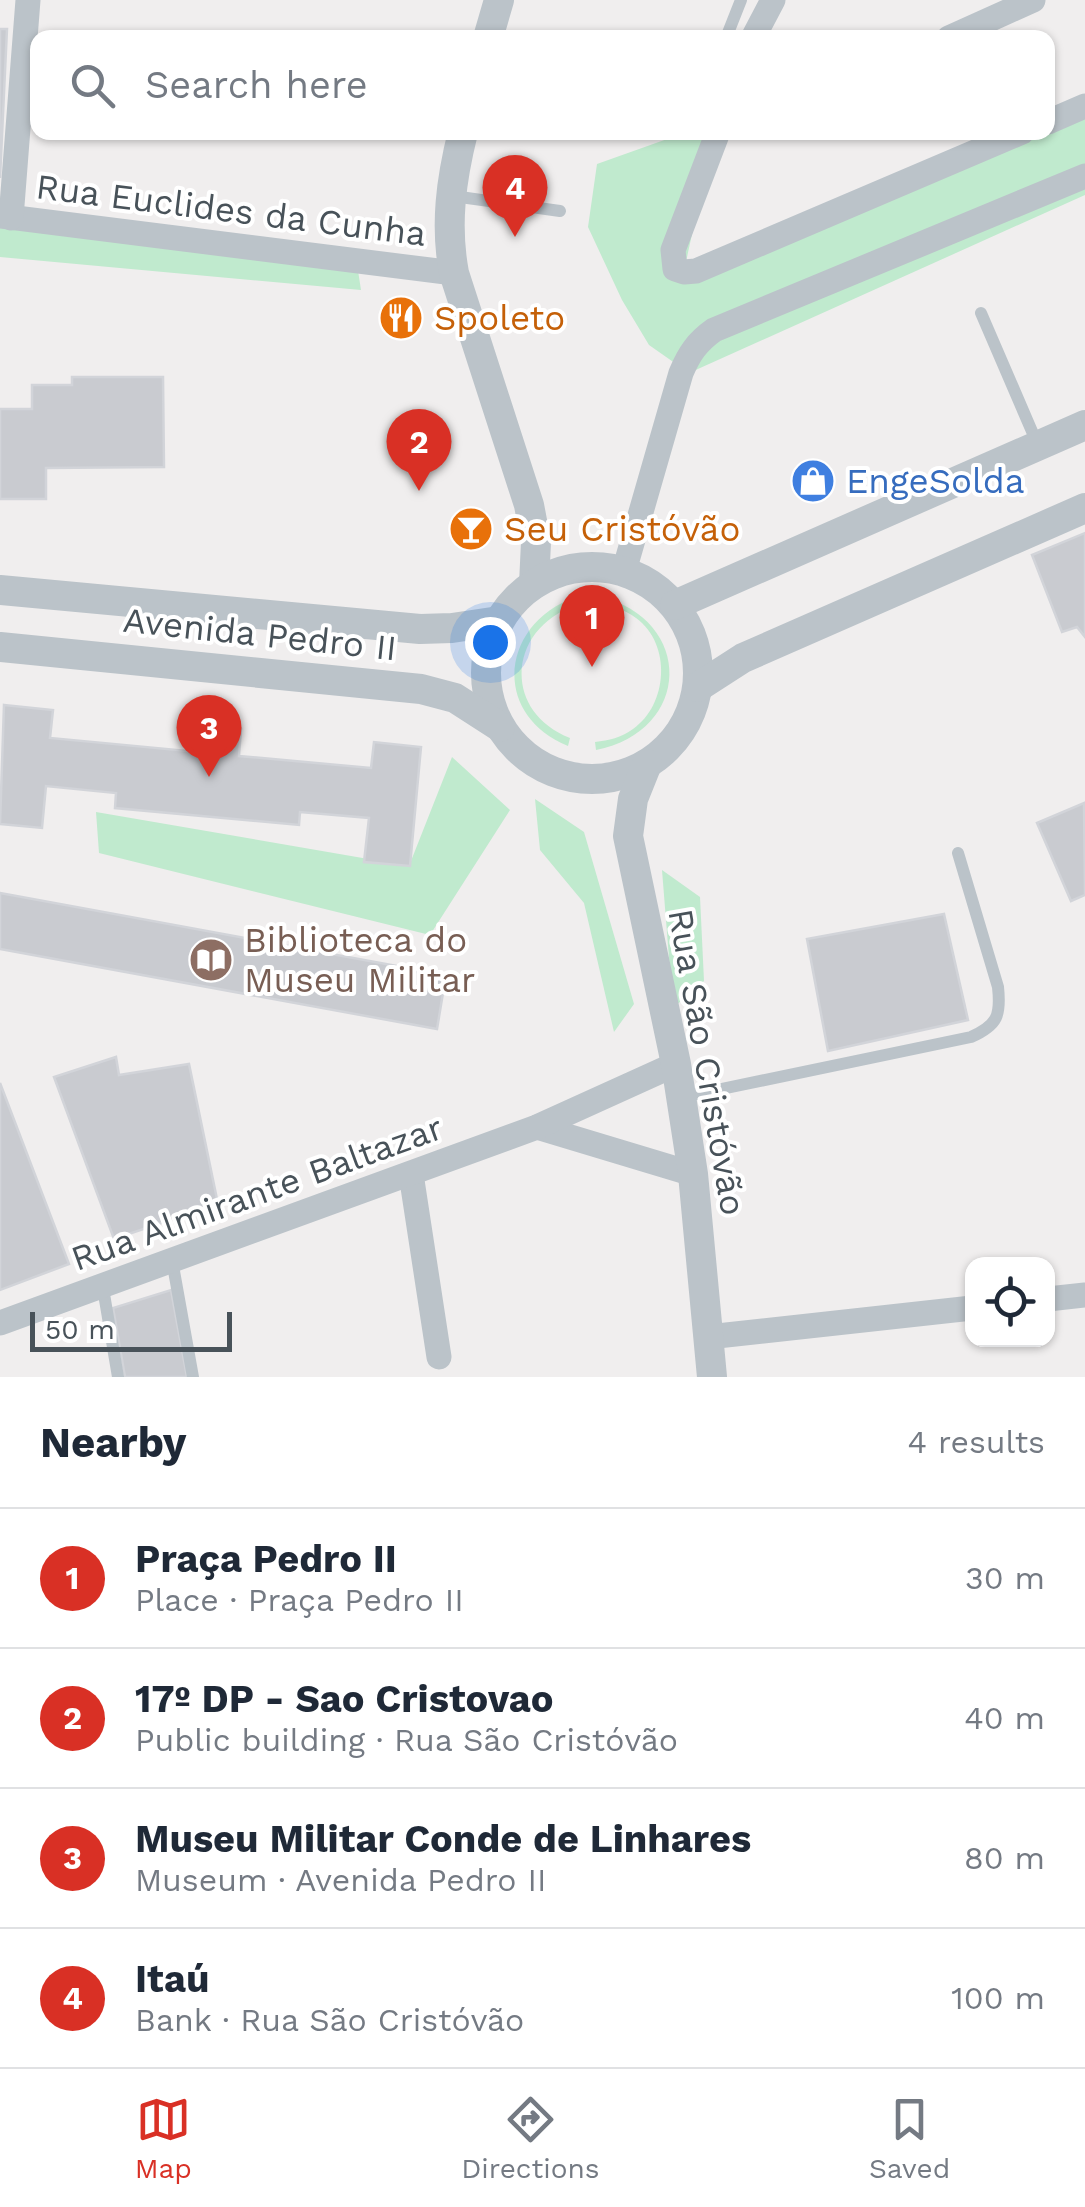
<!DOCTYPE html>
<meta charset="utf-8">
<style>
:root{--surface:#fff;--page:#f2f2f3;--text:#1f2937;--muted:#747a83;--line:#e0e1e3;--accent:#d93025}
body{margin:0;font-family:"Work Sans",sans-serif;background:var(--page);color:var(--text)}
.controls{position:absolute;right:30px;bottom:30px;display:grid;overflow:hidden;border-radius:20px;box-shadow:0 2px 8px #0004}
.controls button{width:90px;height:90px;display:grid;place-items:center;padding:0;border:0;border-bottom:2px solid var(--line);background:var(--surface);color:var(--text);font:50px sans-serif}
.scale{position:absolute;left:30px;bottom:25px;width:202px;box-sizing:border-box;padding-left:10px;border:5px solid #485259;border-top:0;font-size:28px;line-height:35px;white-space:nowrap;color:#485259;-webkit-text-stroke:8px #fff;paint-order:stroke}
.you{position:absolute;left:490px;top:642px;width:35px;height:35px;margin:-25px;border:8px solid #fff;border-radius:50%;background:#1a73e8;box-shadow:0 0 0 15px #1a73e833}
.badge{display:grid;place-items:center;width:65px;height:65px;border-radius:50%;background:var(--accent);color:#fff;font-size:32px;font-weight:700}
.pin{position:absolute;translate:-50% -82px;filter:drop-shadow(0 2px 5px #0008)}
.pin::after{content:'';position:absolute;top:52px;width:35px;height:30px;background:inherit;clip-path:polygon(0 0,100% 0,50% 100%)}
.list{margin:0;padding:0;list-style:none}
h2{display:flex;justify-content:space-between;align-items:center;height:130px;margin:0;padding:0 40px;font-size:42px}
h2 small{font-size:32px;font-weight:400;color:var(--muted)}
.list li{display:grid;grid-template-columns:65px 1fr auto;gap:30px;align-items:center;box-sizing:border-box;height:140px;padding:0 40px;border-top:2px solid var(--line)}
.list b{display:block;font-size:38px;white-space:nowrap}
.list p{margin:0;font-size:32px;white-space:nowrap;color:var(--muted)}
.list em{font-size:32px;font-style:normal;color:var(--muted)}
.icon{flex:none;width:55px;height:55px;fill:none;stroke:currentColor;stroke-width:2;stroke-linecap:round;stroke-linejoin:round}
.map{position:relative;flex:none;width:1085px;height:1377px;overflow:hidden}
.search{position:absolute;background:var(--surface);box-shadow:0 2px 8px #0004;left:30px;right:30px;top:30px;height:110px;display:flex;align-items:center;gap:25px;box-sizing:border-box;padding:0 35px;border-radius:20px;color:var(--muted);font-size:38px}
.sheet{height:690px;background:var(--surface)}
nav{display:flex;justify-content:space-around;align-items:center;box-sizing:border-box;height:140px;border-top:2px solid var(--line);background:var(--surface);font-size:28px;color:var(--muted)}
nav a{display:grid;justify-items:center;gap:5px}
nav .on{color:var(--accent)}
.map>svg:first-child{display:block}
</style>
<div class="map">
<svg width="1085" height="1377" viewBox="0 0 1085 1377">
<rect width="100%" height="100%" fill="#f0eeee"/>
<!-- green -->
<g fill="#c0eace">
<path d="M1085 109V195L689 373 649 345 622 300 588 227 597 164 684 133H714L684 271 1026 133 1048 132Z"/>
<path d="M0 208 355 251 361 290 0 257Z"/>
<path d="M599 596C695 620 692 731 596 750L595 742C609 740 621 738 633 729 668 705 672 644 636 618 626 610 612 606 599 603Z"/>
<path d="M576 597 577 605C509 627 500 710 570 738L568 746C490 714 501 623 576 597Z"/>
<path d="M452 757 510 810 430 935 99 853 96 812 409 866Z"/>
<path d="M535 799 584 832 634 1004 614 1032 584 903 540 850Z"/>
<path d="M662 870 700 897 704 981 673 1008Z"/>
</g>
<!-- building -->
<g fill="#c9cbd0" stroke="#d2d4d9" stroke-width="2.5">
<path d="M0 29H7L0 178Z"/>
<path d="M72 377H163L164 467 46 468V499H0V409H32V385H72Z"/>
<path d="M1085 533V637L1077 627 1062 632 1032 555Z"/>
<path d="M4 705 53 710 50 738 187 751 190 725 241 729 239 756 371 768 374 742 421 747 410 866 364 862 369 818 300 812 299 825 115 808 116 793 46 786 42 828 0 824Z"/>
<path d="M1084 803 1085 895 1071 901 1037 823Z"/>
<path d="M0 893 446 975 437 1029 0 949Z"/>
<path d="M944 914 968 1020 828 1051 807 939Z"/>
<path d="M116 1057 119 1075 189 1064 218 1204 114 1239 54 1077Z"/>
<path d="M0 1083 69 1264 0 1290Z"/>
<path d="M171 1290 187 1377H125L113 1308Z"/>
</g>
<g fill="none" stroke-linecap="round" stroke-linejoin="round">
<!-- service -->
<g stroke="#bbc3c9" stroke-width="12">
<path d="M726 38 741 0"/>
<path d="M453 196 560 211"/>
<path d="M981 313 1037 443"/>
<path d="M683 1097 971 1037C998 1025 1001 1015 998 987L958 853"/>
<path d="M172 1260 193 1377"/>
<path d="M103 1288 118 1377"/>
</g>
<!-- minor -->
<g stroke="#bbc3c9" stroke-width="25">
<path d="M753 38 773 0"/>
<path d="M949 38 1033 0"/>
<path d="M1048 122 1085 106"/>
<path d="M718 132 673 250 675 269 684 272 696 271 1022 132"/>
<path d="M0 216 454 273"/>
<path d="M11 218 28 0"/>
<path d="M624 571 681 373C689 354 697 342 714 330L1085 176"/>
<path d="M537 1127 693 1174"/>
<path d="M411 1174 439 1357"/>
<path d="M1048 1299 1085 1295"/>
<path d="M0 1323 537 1127 676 1064"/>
<path d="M708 1337 972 1308"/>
</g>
<!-- tertiary -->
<g stroke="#bbc3c9" stroke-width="30">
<path d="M488 38 499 0"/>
<path d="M463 132C451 180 445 225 454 273L529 505 536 542 534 584"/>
<circle cx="592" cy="673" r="106"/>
<path d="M0 590 420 629 452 628 499 621"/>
<path d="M675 605 1085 425"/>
<path d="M0 647 421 689 455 698 500 727"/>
<path d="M698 687 743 658 1085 508"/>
<path d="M647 764 633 799 628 836 676 1064 693 1174 712 1377"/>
</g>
</g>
<!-- icons -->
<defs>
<symbol id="restaurant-disc" viewBox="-11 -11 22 22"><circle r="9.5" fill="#e8710a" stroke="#fff"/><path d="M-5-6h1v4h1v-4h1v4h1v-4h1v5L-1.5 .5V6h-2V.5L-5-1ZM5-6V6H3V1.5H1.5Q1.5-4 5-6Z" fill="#fff"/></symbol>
<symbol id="shop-disc" viewBox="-11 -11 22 22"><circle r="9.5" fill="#3f7fe0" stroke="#fff"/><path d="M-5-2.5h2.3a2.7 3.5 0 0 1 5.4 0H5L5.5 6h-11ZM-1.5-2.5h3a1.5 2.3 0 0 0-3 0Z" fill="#fff"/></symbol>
<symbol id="bar-disc" viewBox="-11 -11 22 22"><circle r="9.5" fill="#e8710a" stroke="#fff"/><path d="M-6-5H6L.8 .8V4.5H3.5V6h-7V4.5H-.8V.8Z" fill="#fff"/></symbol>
<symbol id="library-disc" viewBox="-11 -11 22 22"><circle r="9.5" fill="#8d6e63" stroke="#fff"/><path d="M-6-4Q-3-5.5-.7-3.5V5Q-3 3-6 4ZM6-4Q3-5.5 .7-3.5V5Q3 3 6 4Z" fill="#fff"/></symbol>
</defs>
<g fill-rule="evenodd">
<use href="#restaurant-disc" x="376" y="293" width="50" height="50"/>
<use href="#shop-disc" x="788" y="456" width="50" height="50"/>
<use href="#bar-disc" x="446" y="504" width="50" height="50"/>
<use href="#library-disc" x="186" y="935" width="50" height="50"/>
</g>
<g text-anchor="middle" stroke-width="8" stroke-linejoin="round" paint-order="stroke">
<!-- street labels -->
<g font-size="35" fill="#485259" stroke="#fff">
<text transform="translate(231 210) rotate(7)" y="12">Rua Euclides da Cunha</text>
<text transform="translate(260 634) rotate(6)" y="12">Avenida Pedro II</text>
<text transform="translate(707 1062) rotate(80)" y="12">Rua São Cristóvão</text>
<text transform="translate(257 1193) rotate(-20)" y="12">Rua Almirante Baltazar</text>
</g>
<!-- food labels -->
<g font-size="35" fill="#c56008" stroke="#fff" text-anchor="start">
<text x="434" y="330">Spoleto</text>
<text x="504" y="541">Seu Cristóvão</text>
</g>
<!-- shop labels -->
<g font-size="35" fill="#366cbe" stroke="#fff" text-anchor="start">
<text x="846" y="493">EngeSolda</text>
</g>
<!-- education labels -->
<g font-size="35" fill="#785e54" stroke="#fff" text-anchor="start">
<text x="244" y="952">Biblioteca do<tspan x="244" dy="40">Museu Militar</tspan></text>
</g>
</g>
</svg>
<div class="controls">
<button><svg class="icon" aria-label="locate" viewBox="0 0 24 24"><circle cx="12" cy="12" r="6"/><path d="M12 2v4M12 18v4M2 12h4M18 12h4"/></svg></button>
</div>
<div class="scale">50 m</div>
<div class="you"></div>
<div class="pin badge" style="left:592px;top:667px">1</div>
<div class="pin badge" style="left:419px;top:491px">2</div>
<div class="pin badge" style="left:209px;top:777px">3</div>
<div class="pin badge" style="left:515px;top:237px">4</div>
<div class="search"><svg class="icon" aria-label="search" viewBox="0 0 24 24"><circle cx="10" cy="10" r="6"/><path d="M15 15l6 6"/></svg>Search here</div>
</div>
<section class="sheet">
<h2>Nearby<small>4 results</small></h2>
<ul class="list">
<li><span class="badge">1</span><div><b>Praça Pedro II</b><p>Place · Praça Pedro II</p></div><em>30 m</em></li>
<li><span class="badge">2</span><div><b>17º DP - Sao Cristovao</b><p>Public building · Rua São Cristóvão</p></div><em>40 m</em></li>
<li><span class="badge">3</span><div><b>Museu Militar Conde de Linhares</b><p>Museum · Avenida Pedro II</p></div><em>80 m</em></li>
<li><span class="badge">4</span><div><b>Itaú</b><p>Bank · Rua São Cristóvão</p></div><em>100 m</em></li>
</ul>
</section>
<nav>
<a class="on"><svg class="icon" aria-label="map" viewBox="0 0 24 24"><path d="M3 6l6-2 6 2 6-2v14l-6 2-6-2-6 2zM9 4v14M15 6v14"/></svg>Map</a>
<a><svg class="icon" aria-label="directions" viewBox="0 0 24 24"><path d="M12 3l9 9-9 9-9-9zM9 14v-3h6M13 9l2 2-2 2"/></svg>Directions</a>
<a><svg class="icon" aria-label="saved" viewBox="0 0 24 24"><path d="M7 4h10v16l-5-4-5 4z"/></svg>Saved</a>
</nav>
